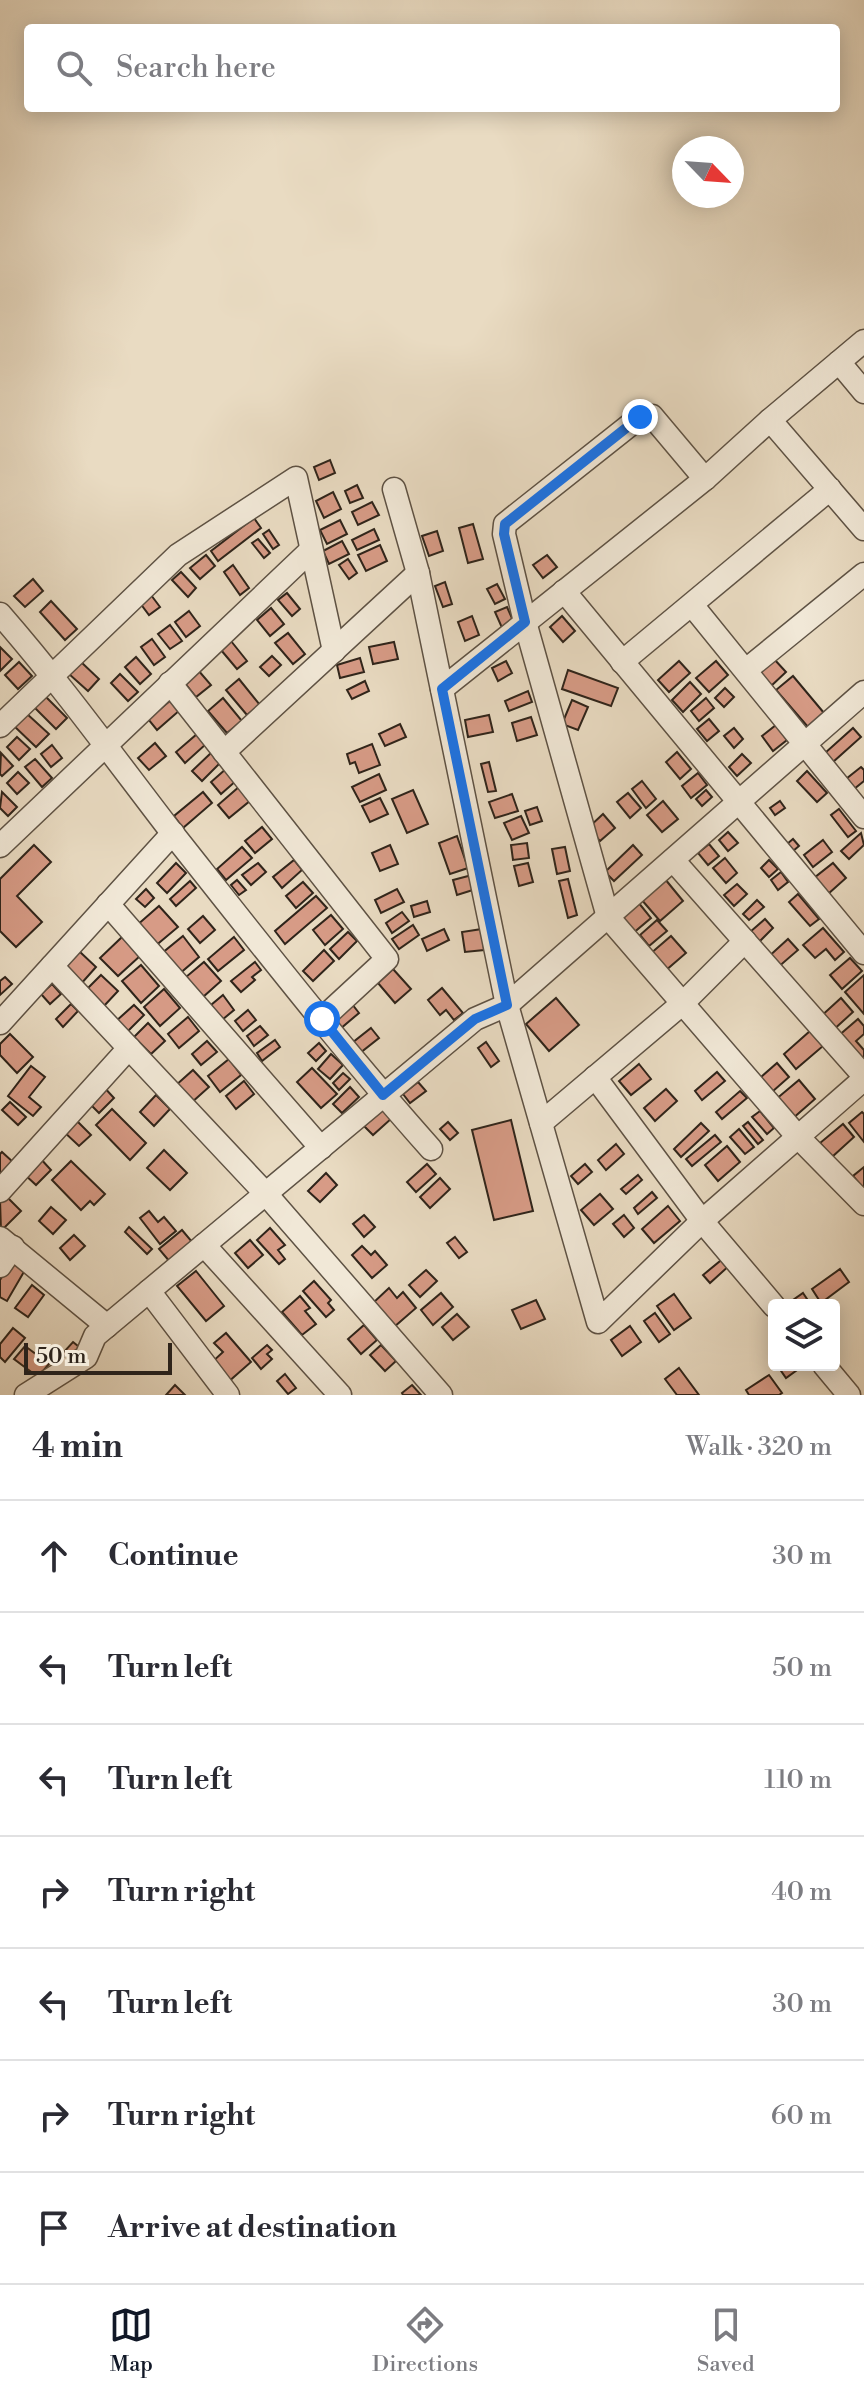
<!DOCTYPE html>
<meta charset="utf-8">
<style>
:root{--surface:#fff;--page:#f7f7f7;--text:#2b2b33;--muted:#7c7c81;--line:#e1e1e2;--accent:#111827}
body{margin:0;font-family:"Libre Bodoni",serif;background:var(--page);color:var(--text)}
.controls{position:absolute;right:24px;bottom:24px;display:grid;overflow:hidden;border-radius:8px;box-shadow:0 4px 20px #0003}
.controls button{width:72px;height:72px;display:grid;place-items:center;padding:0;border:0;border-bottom:2px solid var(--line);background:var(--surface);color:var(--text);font:40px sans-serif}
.compass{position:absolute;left:672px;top:136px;width:72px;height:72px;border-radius:50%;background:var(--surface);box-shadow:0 4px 20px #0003;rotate:115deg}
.scale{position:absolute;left:24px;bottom:20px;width:148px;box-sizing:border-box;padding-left:8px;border:4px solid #2f241a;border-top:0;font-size:22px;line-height:28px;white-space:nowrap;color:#2f241a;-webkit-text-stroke:6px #f1e8d7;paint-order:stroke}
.stop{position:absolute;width:24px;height:24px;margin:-18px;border:6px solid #1a73e8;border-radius:50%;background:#fff}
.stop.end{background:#1a73e8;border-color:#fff;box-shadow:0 2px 8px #0008}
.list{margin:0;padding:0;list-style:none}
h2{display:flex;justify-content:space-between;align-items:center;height:104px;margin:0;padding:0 32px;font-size:34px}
h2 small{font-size:26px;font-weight:400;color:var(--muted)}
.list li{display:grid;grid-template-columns:52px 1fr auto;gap:24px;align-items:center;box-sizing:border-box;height:112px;padding:0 32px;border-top:2px solid var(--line)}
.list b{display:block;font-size:30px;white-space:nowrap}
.list em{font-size:26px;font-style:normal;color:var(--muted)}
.icon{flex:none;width:44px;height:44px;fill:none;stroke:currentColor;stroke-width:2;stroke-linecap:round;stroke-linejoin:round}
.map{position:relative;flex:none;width:864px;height:1395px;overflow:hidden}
.search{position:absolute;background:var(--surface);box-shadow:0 4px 20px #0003;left:24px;right:24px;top:24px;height:88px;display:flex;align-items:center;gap:20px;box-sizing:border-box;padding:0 28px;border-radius:8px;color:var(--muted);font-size:30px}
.sheet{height:888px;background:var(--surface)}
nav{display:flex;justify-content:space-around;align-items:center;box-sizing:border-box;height:112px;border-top:2px solid var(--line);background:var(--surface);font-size:22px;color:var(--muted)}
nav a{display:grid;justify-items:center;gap:4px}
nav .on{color:var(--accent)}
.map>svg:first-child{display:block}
</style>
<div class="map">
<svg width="864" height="1395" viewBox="0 0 864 1395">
<rect width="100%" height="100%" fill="#e9dbc2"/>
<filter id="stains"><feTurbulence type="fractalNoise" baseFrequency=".0025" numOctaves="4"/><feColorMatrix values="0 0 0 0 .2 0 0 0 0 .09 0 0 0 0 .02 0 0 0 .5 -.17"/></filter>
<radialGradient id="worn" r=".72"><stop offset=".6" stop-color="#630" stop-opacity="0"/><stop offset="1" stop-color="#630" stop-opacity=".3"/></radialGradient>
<!-- building -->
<g fill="#d79b86" stroke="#2f241a" stroke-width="2">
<path d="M330 460 335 473 319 480 314 467Z"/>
<path d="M357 485 363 498 350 503 345 491Z"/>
<path d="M333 492 341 509 324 518 316 501Z"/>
<path d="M372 502 379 515 358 525 352 512Z"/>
<path d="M254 518 261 528 218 561 211 551Z"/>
<path d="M340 520 347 534 327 544 320 530Z"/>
<path d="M473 524 483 559 468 563 459 528Z"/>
<path d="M374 529 379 540 357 550 352 540Z"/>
<path d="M269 530 279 545 273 549 263 534Z"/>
<path d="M437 531 443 551 429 556 422 536Z"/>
<path d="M258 539 270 553 264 558 252 543Z"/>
<path d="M342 541 349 554 329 564 323 551Z"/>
<path d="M380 545 387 561 366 571 358 555Z"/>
<path d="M206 555 215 566 200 579 190 568Z"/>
<path d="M547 555 557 567 543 578 533 565Z"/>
<path d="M348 559 357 573 349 579 339 565Z"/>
<path d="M233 565 249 588 240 595 224 572Z"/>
<path d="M181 572 196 588 188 597 172 580Z"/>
<path d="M33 579 43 591 25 607 14 596Z"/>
<path d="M445 582 452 604 443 607 435 586Z"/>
<path d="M497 584 505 599 495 604 487 589Z"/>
<path d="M287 593 300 609 292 616 278 600Z"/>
<path d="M151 595 160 607 149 615 140 603Z"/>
<path d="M51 601 77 629 65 640 40 612Z"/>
<path d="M507 607 515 625 503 630 495 612Z"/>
<path d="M271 608 284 624 270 636 257 620Z"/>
<path d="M189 611 200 626 186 637 175 622Z"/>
<path d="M472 616 479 635 465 641 458 622Z"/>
<path d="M562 616 575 631 563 642 550 627Z"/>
<path d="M170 625 182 641 170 649 158 634Z"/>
<path d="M288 633 305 654 293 664 275 643Z"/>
<path d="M152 639 165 657 154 665 141 647Z"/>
<path d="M231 641 247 661 237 669 221 650Z"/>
<path d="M394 642 398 659 373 664 369 647Z"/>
<path d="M0 647 12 659 0 671Z"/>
<path d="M272 656 281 665 269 676 260 667Z"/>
<path d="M136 657 151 674 140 684 125 667Z"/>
<path d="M360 658 364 672 340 678 337 665Z"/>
<path d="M774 659 786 672 770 687 758 674Z"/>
<path d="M80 661 99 679 88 691 69 674Z"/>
<path d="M506 661 512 673 498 681 492 668Z"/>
<path d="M679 661 690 673 669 692 658 680Z"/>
<path d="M716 661 728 675 709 692 696 678Z"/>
<path d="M19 662 32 676 18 689 5 675Z"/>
<path d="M198 670 211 685 196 697 184 682Z"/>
<path d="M568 670 618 688 611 706 562 689Z"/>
<path d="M120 674 138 692 128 701 111 683Z"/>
<path d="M793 676 824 713 808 727 776 690Z"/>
<path d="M239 679 260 705 247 715 226 690Z"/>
<path d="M365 681 369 691 352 699 347 690Z"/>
<path d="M690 682 701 694 683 712 672 700Z"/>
<path d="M725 688 734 697 724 707 715 698Z"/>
<path d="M528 691 532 702 509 711 505 701Z"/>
<path d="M44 695 67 718 56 729 33 706Z"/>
<path d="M223 698 242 721 227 733 208 711Z"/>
<path d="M706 698 714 708 699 721 691 711Z"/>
<path d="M171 700 180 710 157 730 148 719Z"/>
<path d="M572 700 588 707 578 730 562 724Z"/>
<path d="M26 713 49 734 36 747 14 726Z"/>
<path d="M489 715 493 732 468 737 465 720Z"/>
<path d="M531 717 537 735 517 741 512 723Z"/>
<path d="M709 719 719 731 707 741 697 729Z"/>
<path d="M400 724 406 737 385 746 379 734Z"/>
<path d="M776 725 787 740 773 751 762 736Z"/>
<path d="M734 728 743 739 734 748 724 736Z"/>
<path d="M853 728 861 737 833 762 825 753Z"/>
<path d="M197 734 206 744 185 763 176 752Z"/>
<path d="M17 737 30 749 19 760 7 747Z"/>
<path d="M155 743 166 756 149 770 138 758Z"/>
<path d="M372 744 380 765 359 773 355 762 350 764 347 754Z"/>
<path d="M52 745 62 758 51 767 41 754Z"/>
<path d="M212 752 221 762 202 781 192 771Z"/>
<path d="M677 752 691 769 680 779 666 762Z"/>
<path d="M1 753 13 766 2 776 0 774Z"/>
<path d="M742 754 751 763 737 776 729 767Z"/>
<path d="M35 759 52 778 42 787 25 767Z"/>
<path d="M489 762 496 791 488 792 481 764Z"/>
<path d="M861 767 864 770V781L854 789 846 779Z"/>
<path d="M227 768 237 780 221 794 211 782Z"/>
<path d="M807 771 827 793 817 802 797 781Z"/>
<path d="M18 772 29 783 17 794 7 783Z"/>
<path d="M698 773 707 785 691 798 682 786Z"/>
<path d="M379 774 386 790 360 802 352 787Z"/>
<path d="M642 781 656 799 646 808 632 789Z"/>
<path d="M240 786 251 800 229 818 218 805Z"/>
<path d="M413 790 428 824 407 833 392 799Z"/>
<path d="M706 790 712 797 702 806 696 799Z"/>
<path d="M2 792 17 807 8 816 0 808Z"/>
<path d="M203 792 212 803 183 828 174 816Z"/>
<path d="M628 793 641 808 630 818 617 802Z"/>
<path d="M512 794 518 811 495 818 489 802Z"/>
<path d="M380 798 388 814 370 822 362 806Z"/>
<path d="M663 801 678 819 662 832 647 815Z"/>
<path d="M780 801 785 808 775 815 770 808Z"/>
<path d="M537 807 542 821 530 825 525 811Z"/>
<path d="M839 809 856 831 848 837 831 815Z"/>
<path d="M603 814 615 828 600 841 588 828Z"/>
<path d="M521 816 529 833 512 840 504 823Z"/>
<path d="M262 827 272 839 255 853 245 841Z"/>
<path d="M728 832 738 843 728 851 719 840Z"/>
<path d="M861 833 864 845 849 859 841 851Z"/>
<path d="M457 836 468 868 450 874 439 843Z"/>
<path d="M793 839 799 846 793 851 787 844Z"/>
<path d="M823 840 832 852 813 867 804 855Z"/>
<path d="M527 843 529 858 513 860 511 845Z"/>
<path d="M709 844 719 856 708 865 698 853Z"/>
<path d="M34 845 51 862 17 896 42 922 16 947 0 931V879Z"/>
<path d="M390 845 398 864 380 871 372 853Z"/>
<path d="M633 845 642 855 614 881 605 872Z"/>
<path d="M242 847 252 858 226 880 217 869Z"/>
<path d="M565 847 570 871 557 874 552 849Z"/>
<path d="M725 858 737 873 726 883 713 868Z"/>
<path d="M294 860 302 870 282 888 273 877Z"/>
<path d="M769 860 778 869 769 877 761 868Z"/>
<path d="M176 863 186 873 167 893 157 883Z"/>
<path d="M258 863 266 872 251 885 242 875Z"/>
<path d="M528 863 533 882 519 886 514 866Z"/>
<path d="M833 863 846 878 828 894 814 878Z"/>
<path d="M781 872 788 882 778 890 771 880Z"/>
<path d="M472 875 476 889 457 895 453 880Z"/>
<path d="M568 879 577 915 568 918 559 881Z"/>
<path d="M665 879 683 901 660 921 641 899Z"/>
<path d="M237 880 246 890 239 895 231 885Z"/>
<path d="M190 881 196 888 176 906 170 899Z"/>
<path d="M303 882 313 893 296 908 286 896Z"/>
<path d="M737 884 747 894 734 906 724 895Z"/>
<path d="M146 889 154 898 145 907 136 899Z"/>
<path d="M397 889 404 902 381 913 375 900Z"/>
<path d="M798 894 819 919 810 926 789 902Z"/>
<path d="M316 896 327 908 285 944 275 931Z"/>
<path d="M757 900 764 907 749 920 743 914Z"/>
<path d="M427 901 430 912 414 917 411 906Z"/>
<path d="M638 902 651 918 632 934 619 918Z"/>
<path d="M159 906 178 927 154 947 136 926Z"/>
<path d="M402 912 409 921 392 933 386 923Z"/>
<path d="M331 915 343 929 325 945 313 930Z"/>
<path d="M203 916 215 930 200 943 188 929Z"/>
<path d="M765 919 773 928 759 942 750 932Z"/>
<path d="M657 920 667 931 649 946 640 935Z"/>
<path d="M413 925 419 935 399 949 392 939Z"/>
<path d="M823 928 844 952 835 960 826 949 815 958 803 945Z"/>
<path d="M444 929 449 940 427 951 422 939Z"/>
<path d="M482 929 484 950 465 952 462 932Z"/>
<path d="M348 932 357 941 339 959 330 949Z"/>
<path d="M183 936 199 957 178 975 161 954Z"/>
<path d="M671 936 686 953 665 971 650 954Z"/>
<path d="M122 937 140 956 118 976 100 958Z"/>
<path d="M234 937 244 950 218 971 208 959Z"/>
<path d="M788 939 798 950 776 969 766 959Z"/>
<path d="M324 950 334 961 313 981 303 971Z"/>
<path d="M79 951 96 967 80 985 63 970Z"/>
<path d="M850 958 862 971 842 989 830 975Z"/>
<path d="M204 962 221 981 203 997 186 977Z"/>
<path d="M255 962 261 970 252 977 255 980 241 992 231 981Z"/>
<path d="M141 965 159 986 141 1003 122 981Z"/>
<path d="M393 969 411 989 395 1003 378 983Z"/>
<path d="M101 975 118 991 103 1007 85 991Z"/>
<path d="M864 975V1014L845 992Z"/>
<path d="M5 977 12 984 0 995V981Z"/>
<path d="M52 984 61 994 50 1004 41 994Z"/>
<path d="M442 988 463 1013 454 1020 446 1010 440 1015 428 1000Z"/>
<path d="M164 989 180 1008 160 1026 144 1007Z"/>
<path d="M223 995 234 1010 222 1020 211 1005Z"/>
<path d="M556 998 579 1025 549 1051 526 1024Z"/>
<path d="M841 998 853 1012 831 1032 819 1018Z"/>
<path d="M71 1004 78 1011 63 1027 56 1019Z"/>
<path d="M352 1004 359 1013 340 1029 333 1021Z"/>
<path d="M134 1005 144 1015 126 1033 115 1022Z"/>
<path d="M248 1010 256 1020 243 1031 235 1021Z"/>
<path d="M188 1017 199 1031 179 1048 168 1034Z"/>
<path d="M858 1019 864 1026V1034L856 1041 864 1050V1056L859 1061 837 1037Z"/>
<path d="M148 1023 165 1041 151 1054 134 1037Z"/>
<path d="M260 1026 268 1035 254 1046 247 1036Z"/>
<path d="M371 1028 379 1038 360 1053 352 1043Z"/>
<path d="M810 1031 823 1046 796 1069 784 1054Z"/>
<path d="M10 1034 33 1057 17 1073 0 1055V1044Z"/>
<path d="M275 1040 280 1047 262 1061 257 1053Z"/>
<path d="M207 1041 217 1052 201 1065 192 1054Z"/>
<path d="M486 1042 499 1061 491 1067 478 1048Z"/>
<path d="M319 1043 326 1051 316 1061 308 1053Z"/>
<path d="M331 1054 343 1065 330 1079 318 1069Z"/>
<path d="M229 1059 241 1075 220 1092 208 1076Z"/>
<path d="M777 1063 789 1077 764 1099 752 1085Z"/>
<path d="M639 1064 651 1079 631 1095 619 1081Z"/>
<path d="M31 1066 45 1077 29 1097 41 1107 33 1116 8 1096Z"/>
<path d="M312 1068 337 1094 321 1108 297 1082Z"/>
<path d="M193 1070 209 1087 191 1103 175 1086Z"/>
<path d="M717 1072 725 1081 702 1100 695 1091Z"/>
<path d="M343 1073 350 1079 339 1090 333 1083Z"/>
<path d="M799 1080 815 1099 792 1119 775 1100Z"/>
<path d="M244 1081 254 1094 236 1109 226 1096Z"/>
<path d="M418 1082 426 1091 410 1103 403 1094Z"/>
<path d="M102 1085 114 1098 99 1113 87 1101Z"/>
<path d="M350 1087 359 1097 342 1113 333 1104Z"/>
<path d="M666 1089 677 1101 655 1121 644 1108Z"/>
<path d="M740 1091 747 1098 722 1119 716 1112Z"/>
<path d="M156 1095 170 1109 154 1126 140 1112Z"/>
<path d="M10 1102 26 1117 18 1125 2 1110Z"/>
<path d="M112 1109 146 1143 130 1160 96 1125Z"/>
<path d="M384 1109 392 1118 373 1135 364 1126Z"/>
<path d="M760 1111 774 1128 767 1134 752 1117Z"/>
<path d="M862 1112 864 1114V1142L849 1123Z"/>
<path d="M74 1118 91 1135 79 1146 62 1130Z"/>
<path d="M511 1120 533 1211 494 1220 472 1130Z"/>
<path d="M448 1122 458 1133 450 1140 440 1129Z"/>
<path d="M748 1122 763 1140 758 1144 743 1126Z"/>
<path d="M701 1123 709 1131 681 1157 674 1149Z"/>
<path d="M843 1124 854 1137 832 1157 820 1143Z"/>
<path d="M739 1129 754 1147 745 1154 730 1137Z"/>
<path d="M715 1135 721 1142 692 1166 686 1159Z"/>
<path d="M616 1144 624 1154 606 1170 598 1160Z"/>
<path d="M727 1146 740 1162 718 1181 705 1165Z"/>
<path d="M164 1150 187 1173 170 1190 147 1168Z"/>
<path d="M2 1152 14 1163 0 1177V1154Z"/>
<path d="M39 1157 51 1170 36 1185 23 1173Z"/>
<path d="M71 1161 105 1194 94 1205 90 1201 81 1210 52 1180Z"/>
<path d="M427 1164 436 1174 416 1192 407 1182Z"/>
<path d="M585 1164 592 1172 578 1184 571 1176Z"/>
<path d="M864 1167V1189L853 1176Z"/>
<path d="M326 1173 337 1185 320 1202 308 1191Z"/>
<path d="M638 1175 642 1180 626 1194 621 1189Z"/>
<path d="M440 1178 450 1189 430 1208 420 1197Z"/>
<path d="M652 1192 657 1198 638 1214 634 1208Z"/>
<path d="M600 1194 613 1209 594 1225 581 1210Z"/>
<path d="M5 1195 21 1211 1 1231 0 1200Z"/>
<path d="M668 1206 680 1221 654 1243 642 1229Z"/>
<path d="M51 1207 66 1220 53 1234 39 1221Z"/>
<path d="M149 1211 158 1222 164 1217 176 1231 160 1244 140 1218Z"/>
<path d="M364 1215 375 1227 364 1237 353 1224Z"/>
<path d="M624 1215 634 1228 624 1237 613 1224Z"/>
<path d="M129 1227 152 1249 147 1254 125 1232Z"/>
<path d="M270 1228 285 1245 278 1250 285 1259 279 1264 257 1240Z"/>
<path d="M182 1230 193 1243 170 1262 159 1249Z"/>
<path d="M74 1235 85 1246 70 1260 60 1248Z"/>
<path d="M455 1237 467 1252 459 1258 447 1243Z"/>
<path d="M250 1240 263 1255 248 1268 235 1253Z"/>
<path d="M362 1246 371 1255 375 1251 387 1265 372 1278 352 1255Z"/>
<path d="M725 1257 731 1264 710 1283 703 1275Z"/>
<path d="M11 1262 25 1270 7 1301 0 1297V1280Z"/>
<path d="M840 1269 849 1282 821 1303 812 1289Z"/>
<path d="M426 1270 437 1281 420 1297 409 1285Z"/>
<path d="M196 1271 224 1306 206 1321 177 1286Z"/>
<path d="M314 1281 331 1300 328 1303 334 1310 326 1317 303 1291Z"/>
<path d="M32 1285 44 1295 28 1317 15 1308Z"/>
<path d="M389 1288 397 1298 403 1292 416 1308 394 1327 373 1303Z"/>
<path d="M441 1293 453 1307 433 1325 421 1310Z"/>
<path d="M803 1293 807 1299 797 1305 793 1300Z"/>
<path d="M674 1294 691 1318 674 1330 657 1306Z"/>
<path d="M300 1296 310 1308 305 1311 316 1324 302 1335 282 1312Z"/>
<path d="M536 1300 545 1319 521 1329 512 1310Z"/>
<path d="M655 1313 670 1334 659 1342 644 1321Z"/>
<path d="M457 1314 469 1327 453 1340 442 1327Z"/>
<path d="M364 1325 377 1340 361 1354 348 1339Z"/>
<path d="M630 1326 641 1342 622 1356 611 1340Z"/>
<path d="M13 1328 25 1338 5 1362 0 1357V1344Z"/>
<path d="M226 1333 251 1362 227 1383 210 1364 223 1352 214 1343Z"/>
<path d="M73 1342 84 1351 74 1363 62 1354Z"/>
<path d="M267 1345 272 1350 267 1354 272 1359 261 1369 252 1358Z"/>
<path d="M381 1345 396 1361 385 1371 370 1355Z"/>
<path d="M25 1346 49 1364 38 1377 14 1359Z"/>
<path d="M777 1365H804L786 1378Z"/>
<path d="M679 1368 699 1395H677L665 1379Z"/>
<path d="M285 1374 296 1388 288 1394 277 1381Z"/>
<path d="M769 1375 782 1393 779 1395H749L746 1390Z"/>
<path d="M175 1385 185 1395H166Z"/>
<path d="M412 1385 421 1395H403L402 1393Z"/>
</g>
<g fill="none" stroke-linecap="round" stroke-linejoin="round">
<defs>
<g id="minor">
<path d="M839 362 864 392"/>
<path d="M770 420 864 529"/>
<path d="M705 479 652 416 640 417 510 520 505 524 504 534 525 622 608 917 798 1137 864 1204"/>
<path d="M394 489 418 573 507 1005 598 1322 702 1221 864 1079"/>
<path d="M564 591 864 953"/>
<path d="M692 605 864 817"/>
<path d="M0 614C62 685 116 760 173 834 257 940 341 1048 431 1149"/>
<path d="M622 662 830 489"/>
<path d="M746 670 864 574"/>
<path d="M170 683 387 959 322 1019"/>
<path d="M442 689 705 479 770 420 864 341"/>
<path d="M0 726 178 555 296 478 334 651"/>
<path d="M224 752 418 573"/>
<path d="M0 846 310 551"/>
<path d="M673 860 864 1076"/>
<path d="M108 904 321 1148"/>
<path d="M52 966 266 1194 441 1395"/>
<path d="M0 1023 173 833"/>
<path d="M595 1077 702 1221 774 1306"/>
<path d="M541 1123 683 1003 745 941"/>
<path d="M0 1191 129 1048"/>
<path d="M0 1238 107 1326"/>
<path d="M204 1245 340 1395"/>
<path d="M0 1266 13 1247"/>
<path d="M149 1291 228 1395"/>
<path d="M824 1365 849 1395"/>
<path d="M26 1395 86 1357 95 1336 475 1019 507 1005 864 692"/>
</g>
</defs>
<!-- minor casing -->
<use href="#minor" stroke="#5e5244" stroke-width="25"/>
<!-- minor -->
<use href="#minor" stroke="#f1e8d7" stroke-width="22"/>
</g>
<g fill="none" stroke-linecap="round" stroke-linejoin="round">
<!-- route -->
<path stroke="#1a73e8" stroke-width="10" d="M322 1019 383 1095 475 1019 507 1005 442 689 525 622 504 534 505 524 640 417"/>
</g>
<rect width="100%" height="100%" filter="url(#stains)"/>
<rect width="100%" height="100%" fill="url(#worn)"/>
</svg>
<div class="controls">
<button><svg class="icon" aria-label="layers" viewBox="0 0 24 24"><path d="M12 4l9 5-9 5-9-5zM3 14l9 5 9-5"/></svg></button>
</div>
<svg class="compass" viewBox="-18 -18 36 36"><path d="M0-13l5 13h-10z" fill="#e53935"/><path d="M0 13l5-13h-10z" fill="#7c7c81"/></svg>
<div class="scale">50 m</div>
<div class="stop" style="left:322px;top:1019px"></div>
<div class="stop end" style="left:640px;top:417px"></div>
<div class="search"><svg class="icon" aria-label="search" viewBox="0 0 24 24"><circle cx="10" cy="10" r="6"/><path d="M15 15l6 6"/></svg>Search here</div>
</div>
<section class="sheet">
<h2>4 min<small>Walk · 320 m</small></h2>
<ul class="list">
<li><svg class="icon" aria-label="ahead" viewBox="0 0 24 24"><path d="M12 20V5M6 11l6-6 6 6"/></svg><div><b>Continue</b></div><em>30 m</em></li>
<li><svg class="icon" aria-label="left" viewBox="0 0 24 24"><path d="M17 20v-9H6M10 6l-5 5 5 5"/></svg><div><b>Turn left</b></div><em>50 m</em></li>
<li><svg class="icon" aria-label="left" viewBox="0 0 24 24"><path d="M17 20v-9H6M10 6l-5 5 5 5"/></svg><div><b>Turn left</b></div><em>110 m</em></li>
<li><svg class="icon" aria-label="right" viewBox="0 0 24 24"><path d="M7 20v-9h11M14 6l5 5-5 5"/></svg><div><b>Turn right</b></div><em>40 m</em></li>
<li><svg class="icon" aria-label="left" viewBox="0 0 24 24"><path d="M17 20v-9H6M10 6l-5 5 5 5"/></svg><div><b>Turn left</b></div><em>30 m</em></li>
<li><svg class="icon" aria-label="right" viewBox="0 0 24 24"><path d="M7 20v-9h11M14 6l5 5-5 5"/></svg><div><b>Turn right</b></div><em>60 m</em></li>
<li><svg class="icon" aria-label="arrive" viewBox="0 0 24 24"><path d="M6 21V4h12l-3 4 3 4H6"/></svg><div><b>Arrive at destination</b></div></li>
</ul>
</section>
<nav>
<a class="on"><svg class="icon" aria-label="map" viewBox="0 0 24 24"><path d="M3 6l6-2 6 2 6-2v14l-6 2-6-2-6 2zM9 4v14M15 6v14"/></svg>Map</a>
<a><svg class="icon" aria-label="directions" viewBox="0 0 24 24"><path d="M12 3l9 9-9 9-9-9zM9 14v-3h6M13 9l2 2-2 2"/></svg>Directions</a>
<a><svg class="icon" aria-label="saved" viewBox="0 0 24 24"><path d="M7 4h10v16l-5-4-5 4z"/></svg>Saved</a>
</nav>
